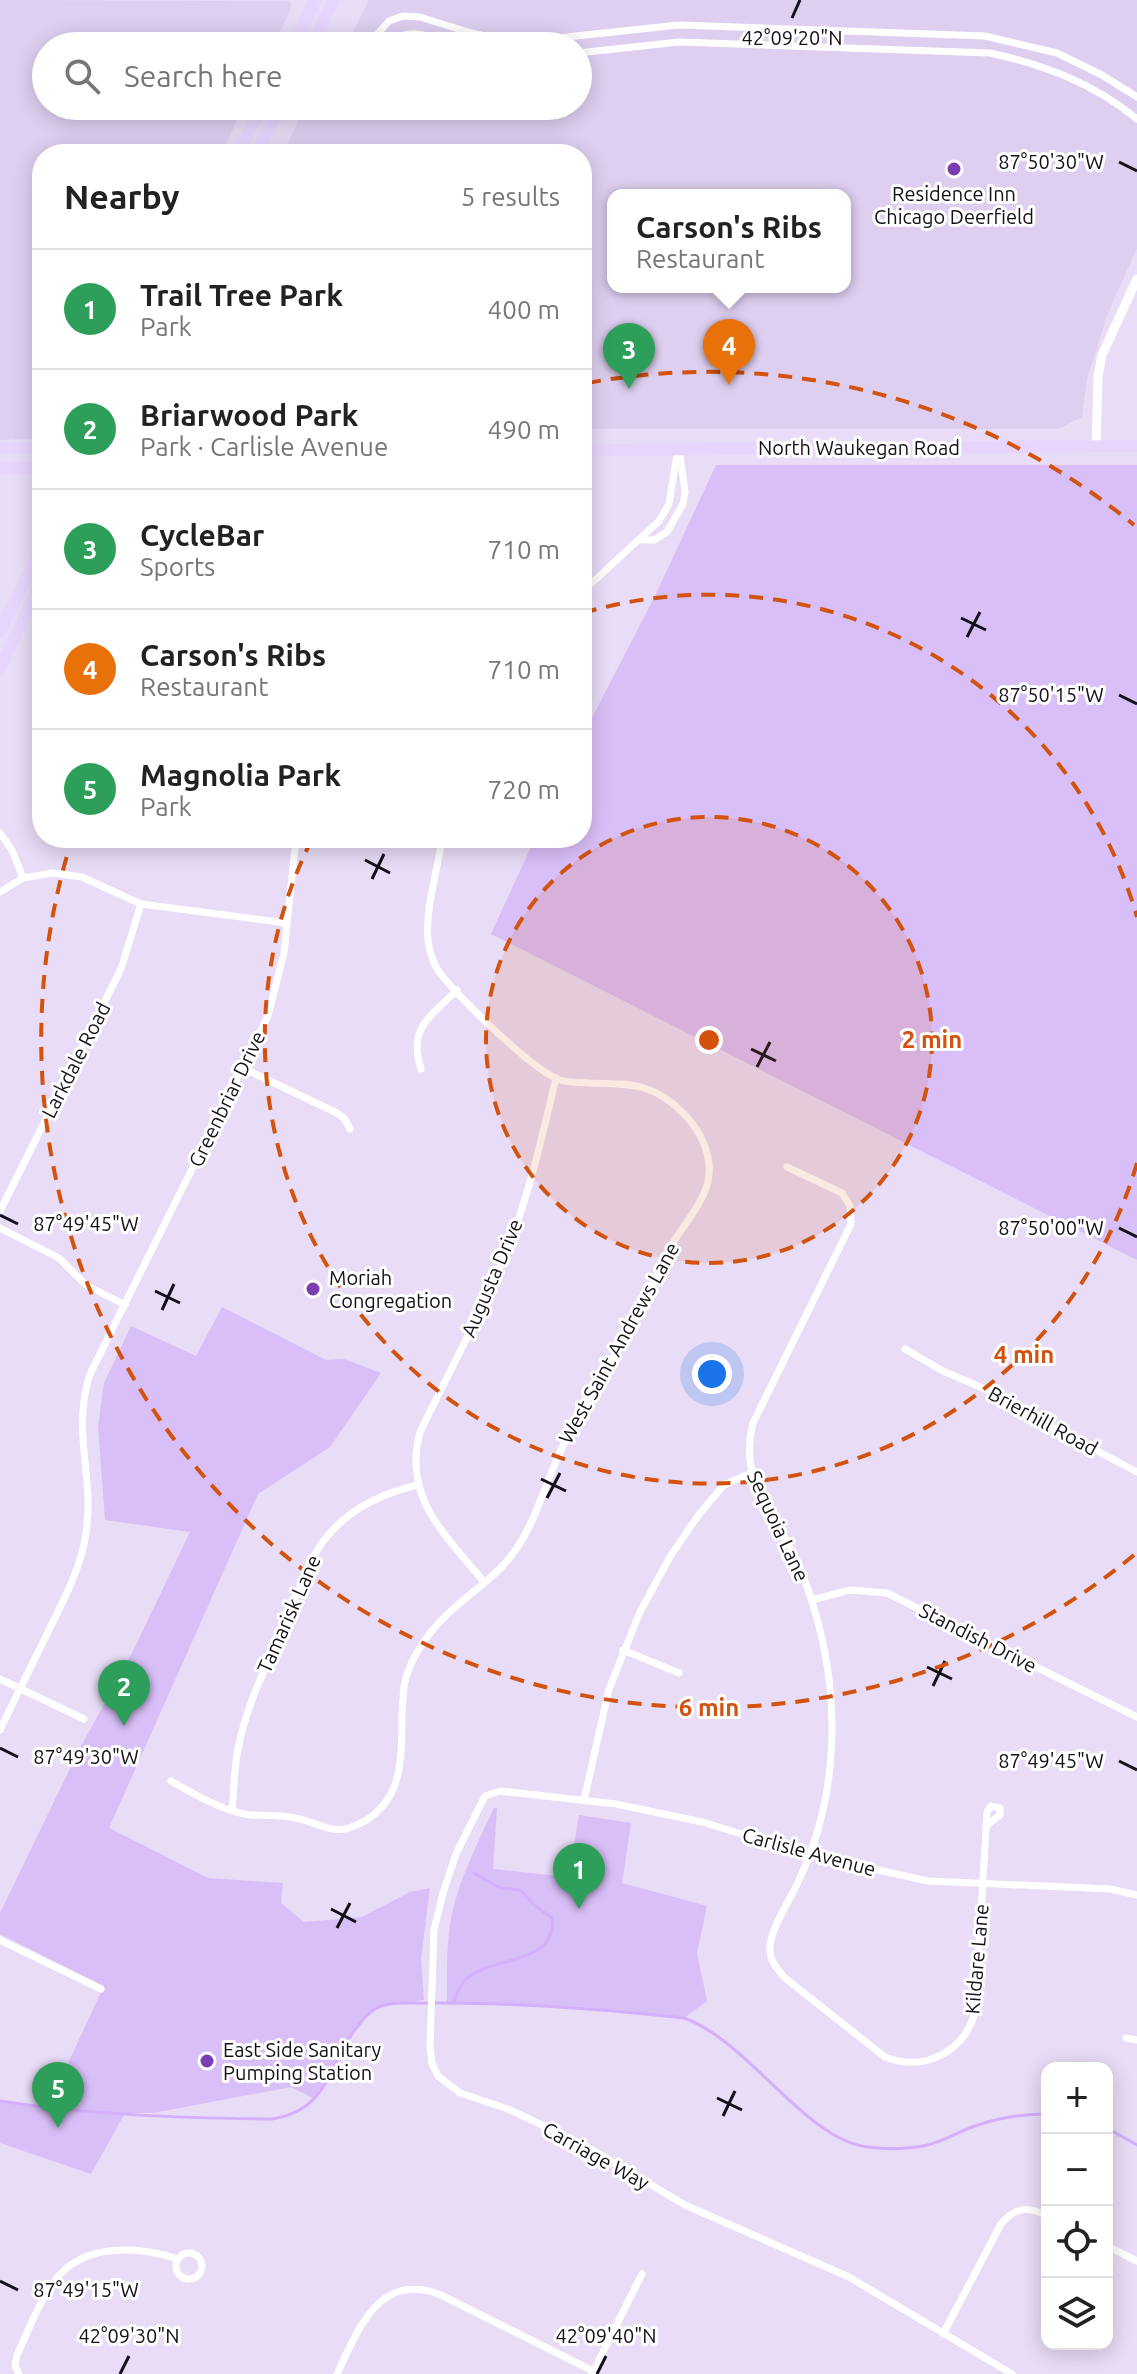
<!DOCTYPE html>
<meta charset="utf-8">
<style>
:root{--surface:#fff;--page:#f6f6f6;--text:#222;--muted:#767676;--line:#e0e0e0;--accent:#ea580c}
body{margin:0;font-family:Ubuntu,sans-serif;background:var(--page);color:var(--text)}
.controls{position:absolute;right:24px;bottom:24px;display:grid;overflow:hidden;border-radius:16px;box-shadow:0 4px 20px #0003}
.controls button{width:72px;height:72px;display:grid;place-items:center;padding:0;border:0;border-bottom:2px solid var(--line);background:var(--surface);color:var(--text);font:40px sans-serif}
.you{position:absolute;left:712px;top:1374px;width:28px;height:28px;margin:-20px;border:6px solid #fff;border-radius:50%;background:#1a73e8;box-shadow:0 0 0 12px #1a73e833}
.badge{display:grid;place-items:center;width:52px;height:52px;border-radius:50%;background:var(--accent);color:#fff;font-size:26px;font-weight:700}
.pin{position:absolute;translate:-50% -66px;filter:drop-shadow(0 2px 4px #0008)}
.pin::after{content:'';position:absolute;top:42px;width:28px;height:24px;background:inherit;clip-path:polygon(0 0,100% 0,50% 100%)}
.popup{position:absolute;left:607px;top:189px;width:244px;height:104px;box-sizing:border-box;display:grid;place-content:center;border-radius:16px;background:var(--surface);filter:drop-shadow(0 2px 6px #0005);font-size:26px;white-space:nowrap;color:var(--muted)}
.popup b{font-size:30px;color:var(--text)}
.popup::after{content:'';position:absolute;left:50%;top:100%;margin-left:-16px;border:16px solid transparent;border-top-color:var(--surface)}
.list{margin:0;padding:0;list-style:none}
h2{display:flex;justify-content:space-between;align-items:center;height:104px;margin:0;padding:0 32px;font-size:34px}
h2 small{font-size:26px;font-weight:400;color:var(--muted)}
.list li{display:grid;grid-template-columns:52px 1fr auto;gap:24px;align-items:center;box-sizing:border-box;height:120px;padding:0 32px;border-top:2px solid var(--line)}
.list b{display:block;font-size:30px;white-space:nowrap}
.list p{margin:0;font-size:26px;white-space:nowrap;color:var(--muted)}
.list em{font-size:26px;font-style:normal;color:var(--muted)}
.icon{flex:none;width:44px;height:44px;fill:none;stroke:currentColor;stroke-width:2;stroke-linecap:round;stroke-linejoin:round}
.map{position:relative;flex:none;width:1137px;height:2374px;overflow:hidden}
.search{position:absolute;background:var(--surface);box-shadow:0 4px 20px #0003;left:32px;top:32px;width:560px;height:88px;display:flex;align-items:center;gap:20px;box-sizing:border-box;padding:0 28px;border-radius:44px;color:var(--muted);font-size:30px}
.panel{position:absolute;background:var(--surface);box-shadow:0 4px 20px #0003;left:32px;top:144px;width:560px;height:704px;border-radius:32px}
.map>svg:first-child{display:block}
</style>
<div class="map">
<svg width="1137" height="2374" viewBox="0 0 1137 2374">
<rect width="100%" height="100%" fill="#e8dcf6"/>
<!-- built -->
<g fill="#decff0" fill-rule="evenodd">
<path d="M0 0 290 1 291 9 273 46H46V106H244L221 154H42V439L0 440Z"/>
<path d="M369 0H1137V248L1108 313 1087 379 1082 417 1058 429H582V154H282L299 120 311 118 317 106H578V46H346ZM613 195H845V287H613Z"/>
</g>
<!-- green -->
<g fill="#d9bff8">
<path d="M716 465H1137V1260L491 934 535 838H582V737L655 596Z"/>
<path d="M222 1307 326 1360 344 1359 381 1373 330 1447 258 1494 109 1828 208 1878 283 1883 281 1903 304 1922 362 1917 410 1892 430 1888 421 1959 424 2000C409 2003 387 2002 374 2010 347 2025 332 2074 315 2099L291 2087 153 2113H125L91 2174 0 2143V2101L69 2109 48 2106 104 1986 0 1934V1913L79 1750 133 1651 190 1532 105 1520 98 1426 104 1383 131 1326 196 1356Z"/>
<path d="M494 1808H497L493 1869 569 1877 579 1815 631 1823 622 1883 707 1906 697 1953 707 2001 684 2018 581 2007 447 2003C447 1973 446 1943 452 1914 460 1877 478 1842 494 1808Z"/>
</g>
<g fill="none" stroke-linecap="round" stroke-linejoin="round">
<!-- stream -->
<g stroke="#d3affc" stroke-width="3">
<path d="M453 2003C456 1996 460 1985 465 1980 488 1956 558 1966 552 1918L534 1905 520 1890 500 1888 474 1873"/>
<path d="M0 2101C90 2115 181 2118 272 2119 328 2110 326 2070 354 2031 360 2023 366 2014 375 2009 390 2000 412 2004 429 2003 515 2002 599 2009 684 2018 749 2041 805 2140 868 2147 883 2149 902 2149 917 2147 937 2145 955 2133 975 2126 998 2118 1023 2114 1047 2114"/>
<path d="M1107 2128 1137 2145"/>
</g>
<!-- minor -->
<g stroke="#fff" stroke-width="7">
<path d="M367 46 389 21 403 16 420 17 468 32 498 39 529 41 679 25 985 36 1057 53 1102 75 1137 97"/>
<path d="M389 46C407 23 433 38 456 46"/>
<path d="M578 53 679 42 990 53C1045 65 1093 83 1137 119"/>
<path d="M296 106C314 112 329 115 347 106"/>
<path d="M641 540H654L667 532 683 504 685 492 680 455"/>
<path d="M582 592 659 521 669 504 678 448"/>
<path d="M0 833 12 850 23 878"/>
<path d="M0 892 23 878 53 873 82 877 141 904 286 923"/>
<path d="M243 1068 337 1113 344 1118 350 1129"/>
<path d="M421 1069C408 1028 429 1018 457 990"/>
<path d="M787 1167 842 1193 850 1206 851 1224 753 1423C737 1485 778 1514 800 1568 820 1618 832 1673 832 1727 832 1782 822 1831 799 1880 791 1899 771 1927 770 1947 769 1960 777 1969 785 1978L885 2057C924 2072 963 2053 975 2013L987 1812 991 1806 1000 1808V1815L986 1826"/>
<path d="M0 1211 121 969 141 904"/>
<path d="M0 1228 59 1258 86 1285 125 1305"/>
<path d="M905 1349 943 1371 1006 1398 1048 1425 1137 1472"/>
<path d="M484 1582C446 1535 402 1498 420 1432 453 1364 490 1297 516 1226 533 1178 544 1128 556 1078"/>
<path d="M812 1600 850 1590 887 1593 1137 1717"/>
<path d="M623 1650 679 1673"/>
<path d="M0 1679 84 1719"/>
<path d="M0 1730C16 1696 33 1663 49 1630 64 1599 81 1568 86 1533 95 1477 71 1432 90 1374L268 1016 284 953 296 838"/>
<path d="M171 1781C194 1794 217 1808 244 1814 261 1817 278 1814 295 1818 319 1822 332 1837 357 1825 415 1798 397 1738 404 1688 406 1669 417 1651 428 1636 452 1602 494 1583 517 1548 537 1518 546 1481 562 1448 581 1408 605 1371 628 1334 644 1307 656 1276 670 1248 686 1218 716 1194 708 1157 704 1139 695 1125 683 1113 653 1082 629 1084 589 1083 579 1082 569 1083 560 1080 534 1071 451 992 436 967 432 959 429 949 428 939 425 909 438 869 442 838"/>
<path d="M584 1800 609 1689 640 1612 671 1555 700 1513 724 1485 751 1473"/>
<path d="M232 1811C234 1791 234 1769 238 1749 246 1707 265 1668 283 1629 299 1592 309 1549 341 1522 363 1502 389 1492 417 1485"/>
<path d="M0 1940 101 1989"/>
<path d="M1126 2038 1137 2040"/>
<path d="M1107 2246 1137 2261"/>
<circle cx="189" cy="2266" r="13"/>
<path d="M943 2334 1001 2224C1015 2207 1028 2206 1047 2216"/>
<path d="M19 2374 15 2366 17 2355C29 2330 39 2300 57 2278 85 2243 139 2246 178 2259"/>
<path d="M337 2374C358 2330 379 2270 441 2295L593 2371"/>
<path d="M592 2374 642 2274"/>
<path d="M1012 2374 849 2277 685 2205 584 2145 508 2109 460 2093 438 2076 432 2063 430 2046 434 1930 443 1893 456 1854 485 1796 500 1791 616 1804 702 1822 810 1855 928 1881 1110 1889 1137 1895"/>
</g>
<!-- tertiary -->
<path stroke="#fff" stroke-width="9" d="M1096 448 1098 376 1102 355 1137 279"/>
<!-- primary -->
<g stroke="#e8d5fe" stroke-width="12">
<path d="M293 46 315 0"/>
<path d="M311 46 334 0"/>
<path d="M237 154 262 106"/>
<path d="M256 154 281 106"/>
<path d="M0 448H42"/>
<path d="M582 450 1137 446"/>
<path d="M0 468H42"/>
<path d="M0 631 42 546"/>
<path d="M0 668 42 580"/>
</g>
</g>
<!-- ticks -->
<path fill="none" stroke="#141018" stroke-width="3" d="M792 18 800 0M1119 162 1137 171M961 618 986 630M967 637 980 612M1119 695 1137 704M365 860 390 873M372 879 384 854M751 1049 776 1061M757 1067 770 1042M0 1215 18 1224M1119 1228 1137 1237M155 1291 180 1303M162 1310 174 1284M541 1479 566 1491M547 1498 560 1473M927 1667 952 1679M933 1686 945 1661M0 1748 18 1757M1119 1761 1137 1770M331 1909 356 1922M337 1928 350 1903M717 2098 742 2110M723 2116 735 2091M0 2281 18 2290M120 2374 129 2356M597 2374 606 2356"/>
<!-- distance rings -->
<circle cx="709" cy="1040" r="223" fill="#d3520d" fill-opacity=".12"/>
<g fill="none" stroke="#d3520d" stroke-width="4" stroke-dasharray="14 10">
<circle cx="709" cy="1040" r="223"/>
<path d="M1137 1163A445 445 0 1 1 311 841M583 613A445 445 0 0 1 1137 917"/>
<path d="M1134 1555A668 668 0 0 1 72 839M587 383A668 668 0 0 1 1134 525"/>
</g>
<!-- markers -->
<g fill="#7c3db2" stroke="#fff" stroke-width="3">
<circle cx="954" cy="169" r="8"/>
<circle cx="313" cy="1289" r="8"/>
<circle cx="207" cy="2061" r="8"/>
</g>
<g text-anchor="middle" stroke-width="6" stroke-linejoin="round" paint-order="stroke">
<!-- poi labels -->
<g font-size="20" fill="#141018" stroke="#fff" text-anchor="start">
<text x="954" y="201" text-anchor="middle">Residence Inn<tspan x="954" dy="23">Chicago Deerfield</tspan></text>
<text x="329" y="1285">Moriah<tspan x="329" dy="23">Congregation</tspan></text>
<text x="223" y="2057">East Side Sanitary<tspan x="223" dy="23">Pumping Station</tspan></text>
</g>
<!-- street labels -->
<g font-size="20" fill="#141018" stroke="#fff">
<text x="859" y="455">North Waukegan Road</text>
<text transform="translate(76 1060) rotate(-63)" y="7">Larkdale Road</text>
<text transform="translate(227 1099) rotate(-64)" y="7">Greenbriar Drive</text>
<text transform="translate(492 1278) rotate(-67)" y="7">Augusta Drive</text>
<text transform="translate(619 1343) rotate(-61)" y="7">West Saint Andrews Lane</text>
<text transform="translate(1043 1421) rotate(29)" y="7">Brierhill Road</text>
<text transform="translate(778 1526) rotate(65)" y="7">Sequoia Lane</text>
<text transform="translate(289 1614) rotate(-66)" y="7">Tamarisk Lane</text>
<text transform="translate(978 1638) rotate(27)" y="7">Standish Drive</text>
<text transform="translate(809 1852) rotate(15)" y="7">Carlisle Avenue</text>
<text transform="translate(977 1959) rotate(-85)" y="7">Kildare Lane</text>
<text transform="translate(596 2156) rotate(29)" y="7">Carriage Way</text>
</g>
</g>
<g font-size="20" text-anchor="middle" fill="#141018" stroke="#fff" stroke-width="6" stroke-linejoin="round" paint-order="stroke">
<text x="792" y="45">42°09'20"N</text>
<text x="1051" y="169">87°50'30"W</text>
<text x="1051" y="702">87°50'15"W</text>
<text x="86" y="1231">87°49'45"W</text>
<text x="1051" y="1235">87°50'00"W</text>
<text x="86" y="1764">87°49'30"W</text>
<text x="1051" y="1768">87°49'45"W</text>
<text x="86" y="2297">87°49'15"W</text>
<text x="129" y="2343">42°09'30"N</text>
<text x="606" y="2343">42°09'40"N</text>
</g>
<circle cx="709" cy="1040" r="12" fill="#d3520d" stroke="#fff" stroke-width="4"/>
<g font-size="24" text-anchor="middle" font-weight="bold" fill="#d3520d" stroke="#fff" stroke-width="6" stroke-linejoin="round" paint-order="stroke">
<text x="932" y="1048">2 min</text>
<text x="1024" y="1363">4 min</text>
<text x="709" y="1716">6 min</text>
</g>
</svg>
<div class="controls">
<button>+</button>
<button>−</button>
<button><svg class="icon" aria-label="locate" viewBox="0 0 24 24"><circle cx="12" cy="12" r="6"/><path d="M12 2v4M12 18v4M2 12h4M18 12h4"/></svg></button>
<button><svg class="icon" aria-label="layers" viewBox="0 0 24 24"><path d="M12 4l9 5-9 5-9-5zM3 14l9 5 9-5"/></svg></button>
</div>
<div class="you"></div>
<div class="pin badge" style="left:579px;top:1909px;background:#2e9e5b">1</div>
<div class="pin badge" style="left:124px;top:1726px;background:#2e9e5b">2</div>
<div class="pin badge" style="left:629px;top:389px;background:#2e9e5b">3</div>
<div class="pin badge" style="left:729px;top:385px;background:#e8710a">4</div>
<div class="popup"><b>Carson's Ribs</b>Restaurant</div>
<div class="pin badge" style="left:58px;top:2128px;background:#2e9e5b">5</div>
<div class="search"><svg class="icon" aria-label="search" viewBox="0 0 24 24"><circle cx="10" cy="10" r="6"/><path d="M15 15l6 6"/></svg>Search here</div>
<section class="panel">
<h2>Nearby<small>5 results</small></h2>
<ul class="list">
<li><span class="badge" style="background:#2e9e5b">1</span><div><b>Trail Tree Park</b><p>Park</p></div><em>400 m</em></li>
<li><span class="badge" style="background:#2e9e5b">2</span><div><b>Briarwood Park</b><p>Park · Carlisle Avenue</p></div><em>490 m</em></li>
<li><span class="badge" style="background:#2e9e5b">3</span><div><b>CycleBar</b><p>Sports</p></div><em>710 m</em></li>
<li><span class="badge" style="background:#e8710a">4</span><div><b>Carson's Ribs</b><p>Restaurant</p></div><em>710 m</em></li>
<li><span class="badge" style="background:#2e9e5b">5</span><div><b>Magnolia Park</b><p>Park</p></div><em>720 m</em></li>
</ul>
</section>
</div>
